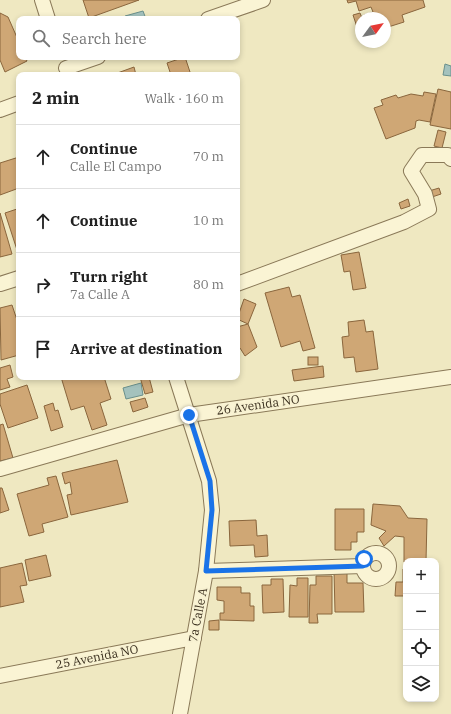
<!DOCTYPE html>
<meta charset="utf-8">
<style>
:root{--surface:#fff;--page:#f6f6f6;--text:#222;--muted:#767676;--line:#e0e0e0}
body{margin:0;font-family:"IBM Plex Serif",serif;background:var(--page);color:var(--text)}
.controls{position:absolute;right:12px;bottom:12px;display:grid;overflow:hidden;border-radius:8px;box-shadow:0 2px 6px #0003}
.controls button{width:36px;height:36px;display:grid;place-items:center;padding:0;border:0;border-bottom:1px solid var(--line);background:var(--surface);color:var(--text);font:20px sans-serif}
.compass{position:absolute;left:355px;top:12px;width:36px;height:36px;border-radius:50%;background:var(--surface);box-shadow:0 2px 6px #0003;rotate:57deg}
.stop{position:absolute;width:12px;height:12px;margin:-9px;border:3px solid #1a73e8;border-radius:50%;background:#fff}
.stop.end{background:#1a73e8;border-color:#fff;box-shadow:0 1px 4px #0008}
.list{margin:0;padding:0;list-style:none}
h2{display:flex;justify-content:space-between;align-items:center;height:52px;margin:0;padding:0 16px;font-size:17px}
h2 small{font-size:13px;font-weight:400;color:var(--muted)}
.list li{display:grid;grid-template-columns:26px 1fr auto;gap:12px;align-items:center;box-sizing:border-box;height:64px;padding:0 16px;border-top:1px solid var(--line)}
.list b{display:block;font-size:15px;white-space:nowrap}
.list p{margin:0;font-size:13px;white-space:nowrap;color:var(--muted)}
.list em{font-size:13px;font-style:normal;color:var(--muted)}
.icon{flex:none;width:22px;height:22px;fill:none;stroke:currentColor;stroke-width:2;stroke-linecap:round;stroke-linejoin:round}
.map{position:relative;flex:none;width:451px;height:714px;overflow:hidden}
.search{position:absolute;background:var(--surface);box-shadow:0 2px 6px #0003;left:16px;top:16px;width:224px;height:44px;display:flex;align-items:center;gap:10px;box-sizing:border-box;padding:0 14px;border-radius:8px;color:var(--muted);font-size:15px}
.panel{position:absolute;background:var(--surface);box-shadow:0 2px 6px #0003;left:16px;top:72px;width:224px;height:308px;border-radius:8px}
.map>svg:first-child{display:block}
</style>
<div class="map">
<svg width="451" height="714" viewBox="0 0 451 714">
<rect width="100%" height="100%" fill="#efe8c1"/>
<!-- water -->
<g fill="#a4c2bd" stroke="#6a908c">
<path d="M143 11 146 19H126L125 16Z"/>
<path d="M445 64 451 66V76L443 75Z"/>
<path d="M141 383 143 395 126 399 123 388Z"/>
</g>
<!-- building -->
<g fill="#cfa775" stroke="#8a663d">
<path d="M83 0H139L89 18Z"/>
<path d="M347 0H423L425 7 402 15 404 22 385 28V18H365L364 15 373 12 371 7 359 11 356 1 348 3Z"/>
<path d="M0 13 8 17 19 42V57H25L27 61 5 72 0 60Z"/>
<path d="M360 13 362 18 360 36 353 15Z"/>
<path d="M185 57 191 75H171L167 63Z"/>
<path d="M134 67 136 75H112Z"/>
<path d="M438 89 451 92V129L430 125Z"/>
<path d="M424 92 436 94 430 122 419 120 416 121 415 128 386 139 374 108 383 105 381 100 396 95 398 98 411 94 423 96Z"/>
<path d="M438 130 446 132 442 148 434 146Z"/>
<path d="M19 157V188L0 195V163Z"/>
<path d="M439 188 441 194 432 197 429 191Z"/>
<path d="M408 199 410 206 401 209 399 203Z"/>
<path d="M17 209 19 214V256L5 213Z"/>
<path d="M0 213 12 254 0 257Z"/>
<path d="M359 252 366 288 353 290 350 271 344 272 341 255Z"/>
<path d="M289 287 292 297 300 295 315 348 303 351 300 341 281 347 265 293Z"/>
<path d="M244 299 256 304 248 324 237 319Z"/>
<path d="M12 305 19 326V355L1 360 0 308Z"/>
<path d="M364 320 366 332 373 331 378 369 356 372 354 357 344 358 342 337 349 336 348 322Z"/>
<path d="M248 324 257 347 245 356 240 348 237 351V327Z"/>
<rect x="308" y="357" width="10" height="8"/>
<path d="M10 365 13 377 7 379 10 387 0 390V368Z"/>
<path d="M323 366 324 377 294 381 292 370Z"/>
<path d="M61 377H104L111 399 100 403 107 425 92 430 84 406 71 410Z"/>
<path d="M140 377H149L153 392 145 394Z"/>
<path d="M27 385 38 418 8 428 0 404V394Z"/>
<path d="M145 398 148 407 133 412 130 402Z"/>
<path d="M53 403 55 411 58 410 63 427 51 431 44 406Z"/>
<path d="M3 424 13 458 0 461V425Z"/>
<path d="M117 460 128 502 71 515 67 495 72 494 70 482 65 484 62 473Z"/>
<path d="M56 476 68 517 42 524 44 532 29 536 17 494 49 485 47 478Z"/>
<path d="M0 488H2L9 510 0 513Z"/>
<path d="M373 504 400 506 408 518 427 519 426 561 404 562V537L395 536 384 546 379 538 386 531 371 525Z"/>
<path d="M335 509H364V532H357V542H351V550H335Z"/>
<path d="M256 520 257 536 267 535 268 556 255 557 254 545 230 546 229 521Z"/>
<path d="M46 555 51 576 29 581 25 560Z"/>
<path d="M22 563 27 585 20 586 24 602 0 607V568Z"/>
<path d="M403 569H406V596H395L396 582H403Z"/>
<path d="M334 571H347V583H363L364 612H335Z"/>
<path d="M316 576H332V614H317L318 623H309L310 585H316Z"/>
<path d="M297 578H308V617H289L290 585 297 586Z"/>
<path d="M271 579H283L284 612 263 613 262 585H271Z"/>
<path d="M217 587H241V593H250V606H254V621L220 620V613H224V601L217 600Z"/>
<path d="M219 620V630H209V621Z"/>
</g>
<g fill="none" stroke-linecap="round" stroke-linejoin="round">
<defs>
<g id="minor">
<path d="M42 0 48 19"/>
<path d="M208 19 263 0"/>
<path d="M66 68 98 57"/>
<path d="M0 110 19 103"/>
<path d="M0 284 19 278"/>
<path d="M237 284 404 222 429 209 425 194 411 171 422 155H448L451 159"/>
<path d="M176 377 209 481 212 510 206 571 180 714"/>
<path d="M0 469 189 415 451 377"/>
<circle cx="376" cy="566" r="13"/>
<path d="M206 571 363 566"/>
<path d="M0 676 194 638"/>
</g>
</defs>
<!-- minor casing -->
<use href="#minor" stroke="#8a7958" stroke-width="16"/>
<!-- minor -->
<use href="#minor" stroke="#faf4d4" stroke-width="14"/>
</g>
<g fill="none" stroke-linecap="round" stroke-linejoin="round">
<!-- route -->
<path stroke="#1a73e8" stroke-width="5" d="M189 415 210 481 212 510 206 571 363 566 364 559"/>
</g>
<g text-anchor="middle" stroke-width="3.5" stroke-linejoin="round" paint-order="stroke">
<!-- street labels -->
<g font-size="12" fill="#392e1d" stroke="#f7f1d1">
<text transform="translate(258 405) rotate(-8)" y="4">26 Avenida NO</text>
<text transform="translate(198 615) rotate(-79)" y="4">7a Calle A</text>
<text transform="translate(97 657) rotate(-11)" y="4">25 Avenida NO</text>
</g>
</g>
</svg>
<div class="controls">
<button>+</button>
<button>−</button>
<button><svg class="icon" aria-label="locate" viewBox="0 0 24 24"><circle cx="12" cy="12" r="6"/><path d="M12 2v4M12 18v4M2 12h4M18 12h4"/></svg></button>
<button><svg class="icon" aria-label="layers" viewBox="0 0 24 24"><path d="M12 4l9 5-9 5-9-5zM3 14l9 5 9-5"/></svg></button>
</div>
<svg class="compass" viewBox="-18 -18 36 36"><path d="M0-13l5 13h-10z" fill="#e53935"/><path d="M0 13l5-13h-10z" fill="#767676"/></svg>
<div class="stop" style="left:364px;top:559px"></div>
<div class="stop end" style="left:189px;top:415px"></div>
<div class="search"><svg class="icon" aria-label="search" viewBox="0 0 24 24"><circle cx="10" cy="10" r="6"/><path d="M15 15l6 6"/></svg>Search here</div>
<section class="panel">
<h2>2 min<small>Walk · 160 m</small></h2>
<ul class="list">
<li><svg class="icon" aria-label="ahead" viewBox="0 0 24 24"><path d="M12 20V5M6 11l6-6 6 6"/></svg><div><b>Continue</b><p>Calle El Campo</p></div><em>70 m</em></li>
<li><svg class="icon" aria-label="ahead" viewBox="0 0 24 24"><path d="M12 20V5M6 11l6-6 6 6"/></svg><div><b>Continue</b></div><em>10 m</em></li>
<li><svg class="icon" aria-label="right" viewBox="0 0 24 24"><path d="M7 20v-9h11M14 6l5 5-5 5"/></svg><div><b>Turn right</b><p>7a Calle A</p></div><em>80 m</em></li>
<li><svg class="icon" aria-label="arrive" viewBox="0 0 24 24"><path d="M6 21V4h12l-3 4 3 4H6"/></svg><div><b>Arrive at destination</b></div></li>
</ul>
</section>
</div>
